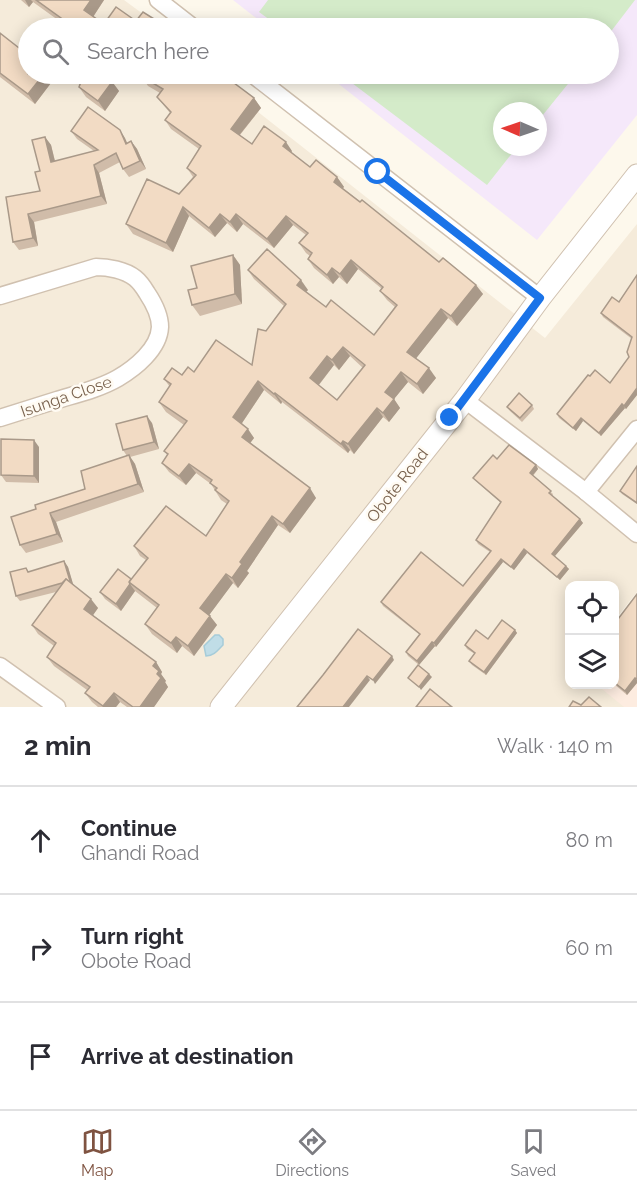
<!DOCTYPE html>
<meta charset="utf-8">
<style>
:root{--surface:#fff;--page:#f7f7f7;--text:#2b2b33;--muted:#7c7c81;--line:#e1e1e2;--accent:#7f5341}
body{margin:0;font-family:Raleway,sans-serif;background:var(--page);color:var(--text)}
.controls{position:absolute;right:18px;bottom:18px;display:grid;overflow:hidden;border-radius:12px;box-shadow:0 3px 15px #0003}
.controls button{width:54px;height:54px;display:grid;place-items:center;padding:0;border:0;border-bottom:2px solid var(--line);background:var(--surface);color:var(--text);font:30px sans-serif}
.compass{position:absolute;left:493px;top:102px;width:54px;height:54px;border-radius:50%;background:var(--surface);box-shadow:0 3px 15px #0003;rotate:272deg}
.stop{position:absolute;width:18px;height:18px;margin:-14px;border:4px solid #1a73e8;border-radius:50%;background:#fff}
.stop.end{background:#1a73e8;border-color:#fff;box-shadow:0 2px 6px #0008}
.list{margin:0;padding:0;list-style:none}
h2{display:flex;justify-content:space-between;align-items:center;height:78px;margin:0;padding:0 24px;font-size:26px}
h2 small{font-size:20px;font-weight:400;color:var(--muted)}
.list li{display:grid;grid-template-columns:39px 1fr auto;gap:18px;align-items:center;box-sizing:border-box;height:108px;padding:0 24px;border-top:2px solid var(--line)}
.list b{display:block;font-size:22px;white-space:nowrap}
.list p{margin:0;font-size:20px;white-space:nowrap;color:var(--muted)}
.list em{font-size:20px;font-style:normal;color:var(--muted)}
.icon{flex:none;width:33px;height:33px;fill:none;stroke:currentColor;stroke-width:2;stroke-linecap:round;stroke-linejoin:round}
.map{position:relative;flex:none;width:637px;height:707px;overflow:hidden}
.search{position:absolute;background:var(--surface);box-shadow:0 3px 15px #0003;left:18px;right:18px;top:18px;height:66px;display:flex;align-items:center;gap:15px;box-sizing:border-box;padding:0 21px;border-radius:33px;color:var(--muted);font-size:22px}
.sheet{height:402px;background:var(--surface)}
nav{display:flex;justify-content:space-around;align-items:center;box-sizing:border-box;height:84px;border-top:2px solid var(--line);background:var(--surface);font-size:16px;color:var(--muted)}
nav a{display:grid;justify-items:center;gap:3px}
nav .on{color:var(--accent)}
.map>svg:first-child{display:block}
</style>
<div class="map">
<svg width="637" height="707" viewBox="0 0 637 707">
<rect width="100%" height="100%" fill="#fdf8ec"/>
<!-- residential -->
<path fill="#f5ebda" d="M0 0H124L162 28H28V74H210L545 338 637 224V592L615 620 614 586H570V684L599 685 626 707H0Z"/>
<!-- commercial -->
<path fill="#fdece0" d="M637 600V707H624L597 685 614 684Z"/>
<!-- education -->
<path fill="#f5e8fa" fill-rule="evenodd" d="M233 0H637V115L537 240 326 74H608V28H269ZM502 111H538V147H502Z"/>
<!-- green -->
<g fill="#d4ebc9">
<path d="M268 0H635L609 34 608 28H281L259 12Z"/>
<path d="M340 74H576L538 121V111H502V147H517L487 185Z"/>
</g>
<!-- water -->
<path fill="#c0dde7" stroke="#a6ccd9" stroke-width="1.5" d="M215 635H219L223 639V645C218 650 214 656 206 656L204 646Z"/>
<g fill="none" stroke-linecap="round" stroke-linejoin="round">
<defs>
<g id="minor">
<path d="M158 0 194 28"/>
<path d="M252 74 540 298"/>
<path d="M0 296 96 267C108 267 125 270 135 278 140 282 144 288 147 293 153 302 160 314 160 327 159 349 135 368 118 378 99 389 77 394 57 400 38 406 19 412 0 418"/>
<path d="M465 400 586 492 637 534"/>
<path d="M586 492 637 429"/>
<path d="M0 666 57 707"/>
</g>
<path id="tertiary" d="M221 707 465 400 540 298 637 175"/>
</defs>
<!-- minor casing -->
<use href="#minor" stroke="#d0c1b0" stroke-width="19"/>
<!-- tertiary casing -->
<use href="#tertiary" stroke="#d0c1b0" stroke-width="23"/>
<!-- minor -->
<use href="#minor" stroke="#fff" stroke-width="16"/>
<!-- tertiary -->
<use href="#tertiary" stroke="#fff" stroke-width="21"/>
</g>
<!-- wall -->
<g fill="#d0bca9" fill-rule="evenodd">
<path d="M21 0H104L93 17 104 24 136 21 162 24 165 28H69L33 2 29 7Z"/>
<path d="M0 33 28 74H51L54 79 35 104 0 77Z"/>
<path d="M64 74H120L113 83 119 91 105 111 86 97 79 87 80 85Z"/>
<path d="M141 76 254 98 261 108 240 135 252 144 292 151 291 153 310 167 337 177 344 187 343 188 439 262 483 294 457 326 448 318 416 358 436 378 423 394 408 382 394 399 400 408 389 422 383 417 354 454 350 450 348 453 282 402 281 404 264 390 242 423 254 438 250 443 316 498 290 533 278 525 247 571 249 573 238 588 233 583 209 615 217 625 194 656 182 646 177 653 152 634 145 624 157 608 135 591 121 611 105 599 100 592 131 579 146 560 140 556 134 546 206 536 227 504 221 500 211 484 196 473 186 485 169 472 162 463 168 456 164 451 184 425 166 412 159 402 170 387 164 379 194 372 252 365 266 331 284 306 254 279 248 270 308 290 306 292 326 307 374 335 395 307 387 300 380 291 382 289 358 269 347 284 339 277 333 284 314 268 308 259 310 256 306 253 299 243 306 235 293 225 274 248 243 224 237 232 227 223 215 237 189 216 173 252 133 234 126 224 179 194 193 177 187 168 199 149 171 129 165 120 170 113 157 97 160 93 148 86ZM350 356 363 368 337 400 319 385 334 365 339 370Z"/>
<path d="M120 130 127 143 131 141 137 149 146 169 129 177 123 169 120 162 99 173 107 204 34 222 38 246 19 250 13 242 40 191V171L45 137 51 145 55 161 94 151 77 139 71 131Z"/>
<path d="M233 255 240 265 242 304 200 316 192 305 197 288Z"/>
<path d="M637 275V395L626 409 625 408 601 436 583 421 576 431 559 418 557 414 590 376 610 383 629 357 632 339 603 317 601 313 619 302Z"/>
<path d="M532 405 534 409 522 422 510 411 507 407Z"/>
<path d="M152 423 159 449 130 457 135 464 144 492 56 522 63 542 26 553 20 545 36 509 85 489 127 456 123 450Z"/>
<path d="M39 447V483L6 482 1 475Z"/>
<path d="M497 459 536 465 538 469 533 476 553 494 552 496 583 523 555 556 569 569 560 580 527 553 514 570 503 562 436 647 435 646 419 665 408 656 406 652 420 635 383 606 381 602 463 586 490 552 478 544 476 540 501 503 476 481 473 478Z"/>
<path d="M637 466V504L622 494 620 491Z"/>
<path d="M64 561 68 567 73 585 98 608 93 615 156 662 162 672 161 674 166 681 165 682 168 687 154 707H127L120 702 116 707H98L92 702 85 693 87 690 54 666 47 657 54 646 38 634 32 625 56 592 20 601 16 596 26 568 29 572Z"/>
<path d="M637 594V683L627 695 614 684 615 623Z"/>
<path d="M515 630 517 633 486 675 472 665 469 661 475 654 467 649 465 645 488 639Z"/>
</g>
<!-- shaded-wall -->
<g fill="#a99989">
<path d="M25 0H31L33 2 29 7Z"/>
<path d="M91 0H104L91 20 84 10Z"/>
<path d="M162 24 165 28H158Z"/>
<path d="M44 74H51L54 79 35 104 28 94Z"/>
<path d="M106 74H120L113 83 119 91 105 111 98 101 105 76Z"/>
<path d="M254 98 261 108 237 138 231 129Z"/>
<path d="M120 130 125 138 131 152 126 144Z"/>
<path d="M45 137 51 145 57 170 51 162Z"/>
<path d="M131 141 137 149 146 169 140 161Z"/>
<path d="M286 142 292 151 289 155 283 146Z"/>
<path d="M94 165 99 173 107 204 101 196Z"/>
<path d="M337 177 344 187 340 191 334 182Z"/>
<path d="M183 207 189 216 173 252 166 243Z"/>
<path d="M28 214 34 222 38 246 33 238Z"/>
<path d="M220 214 227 223 215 237 209 228Z"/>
<path d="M236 214 243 224 237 232 230 222Z"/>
<path d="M286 216 293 225 274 248 267 239Z"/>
<path d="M233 255 240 265 242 304 235 294Z"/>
<path d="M351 260 358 269 347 284 340 274Z"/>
<path d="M332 268 339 277 333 284 327 275Z"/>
<path d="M301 280 308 290 304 294 297 285Z"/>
<path d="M476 285 483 294 457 326 451 316Z"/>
<path d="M441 309 448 318 414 361 407 352Z"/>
<path d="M343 347 350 356 339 370 332 360Z"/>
<path d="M327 356 334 365 317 387 310 378Z"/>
<path d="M429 368 436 378 423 394 417 384Z"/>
<path d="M401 372 408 382 394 399 400 408 389 422 383 413 385 392Z"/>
<path d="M258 381 264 390 240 426 233 417Z"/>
<path d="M637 388V395L626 409 624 406Z"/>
<path d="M275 393 282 402 281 404 274 394Z"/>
<path d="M622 404 625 408 601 436 599 433Z"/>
<path d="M377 408 383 417 354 454 348 444Z"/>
<path d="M147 416 152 423 159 449 154 442Z"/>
<path d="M581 418 583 421 576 431 573 428Z"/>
<path d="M248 429 254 438 248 446 242 437Z"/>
<path d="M34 440 39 447V483L34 476Z"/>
<path d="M343 441 350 450 348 453 341 444Z"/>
<path d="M129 455 135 464 144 492 138 484Z"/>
<path d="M189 464 196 473 186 485 179 476Z"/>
<path d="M536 465 538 469 532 476 530 473Z"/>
<path d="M310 488 316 498 290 533 283 524Z"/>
<path d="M50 513 56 522 63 542 57 534Z"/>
<path d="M272 516 278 525 247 571 249 573 238 588 232 578 240 562Z"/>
<path d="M580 519 583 523 554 557 552 554Z"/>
<path d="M524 549 527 553 514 570 511 567Z"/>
<path d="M501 559 503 562 436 647 434 643Z"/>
<path d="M64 561 68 567 74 587 70 581Z"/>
<path d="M566 566 569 569 560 580 557 577Z"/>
<path d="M226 574 233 583 207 618 200 608Z"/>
<path d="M130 584 135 591 121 611 116 604Z"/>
<path d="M91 599 98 608 91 618 84 609Z"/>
<path d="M210 616 217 625 194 656 188 646Z"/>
<path d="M515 630 517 633 486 675 484 672Z"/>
<path d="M176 637 182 646 177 653 171 643Z"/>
<path d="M432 642 435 646 419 665 417 661Z"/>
<path d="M392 656 394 660 375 684 373 680Z"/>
<path d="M156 662 162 672 161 674 166 681 165 682 168 687 154 707H140L153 666Z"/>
<path d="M429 674 432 677 421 690 419 687Z"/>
<path d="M367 676 370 680 349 707H343Z"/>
<path d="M635 678 637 680V683L627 695 625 691Z"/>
<path d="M114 693 120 702 116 707H103V706Z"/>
</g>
<!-- building -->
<g fill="#f2dbc4" stroke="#a99989" stroke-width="1.5" fill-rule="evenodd">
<path d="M36 0H91L84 10 104 24 116 7 136 21 143 12 162 24 158 28H75Z"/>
<path d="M0 33 28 55V74H44L28 94 0 73Z"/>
<path d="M71 74H106L105 76 112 82 98 101 79 87 81 82Z"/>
<path d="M143 74H222L254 98 231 129 252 144 264 126 286 142 283 146 310 167 316 160 337 177 334 182 360 202 362 200 439 262 443 258 476 285 451 316 441 309 407 352 429 368 417 384 401 372 385 392 394 399 383 413 377 408 348 444 343 441 341 444 275 393 274 394 258 381 233 417 248 429 242 437 310 488 283 524 272 516 240 562 242 564 232 578 226 574 200 608 210 616 188 646 176 637 171 643 145 624 159 605 129 582 148 558 134 546 166 506 206 536 229 501 215 490 217 488 210 483 212 480 189 464 179 476 162 463 168 454 164 451 187 421 159 402 171 384 164 379 172 368 182 375 188 367 194 372 216 340 252 365 258 329 266 331 286 304 248 270 267 249 301 280 297 285 326 307 331 300 374 335 397 305 380 291 383 287 351 260 340 274 332 268 327 275 308 259 312 253 299 243 308 233 286 216 267 239 236 214 230 222 220 214 209 228 183 207 166 243 126 224 147 179 179 194 196 175 187 168 201 146 165 120 171 112 157 97 163 89 141 76ZM343 347 365 365 337 400 310 378 327 356 332 360Z"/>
<path d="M88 107 120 130 126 144 131 141 140 161 123 169 116 153 94 165 101 196 28 214 33 238 13 242 6 197 40 191 35 172 40 171 32 140 45 137 51 162 98 150 71 131Z"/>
<path d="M233 255 235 294 192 305 188 290 197 288 191 266Z"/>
<path d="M637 275V388L624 406 622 404 599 433 581 418 573 428 557 414 588 375 590 376 595 370 610 383 629 357 627 352 632 337 601 313 612 297 619 302Z"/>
<path d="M519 393 532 405 520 418 507 407Z"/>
<path d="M147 416 154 442 123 450 116 424Z"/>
<path d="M1 439 34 440V476L1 475Z"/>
<path d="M509 445 536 465 530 473 551 491 549 493 580 519 552 554 566 566 557 577 524 549 511 567 501 559 434 643 432 642 417 661 406 652 420 634 381 602 421 552 463 586 491 551 476 540 501 502 473 478 493 455 497 459Z"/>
<path d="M129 455 138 484 50 513 57 534 20 545 11 517 36 509 35 505 85 489 81 471Z"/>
<path d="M637 466V503L620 491Z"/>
<path d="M64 561 70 581 69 582 66 579 62 583 16 596 10 572 26 568 28 572Z"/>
<path d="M118 569 131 579 129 582 130 584 116 604 100 592Z"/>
<path d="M66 579 91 599 84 609 156 662 153 666 159 671 157 674 161 678 140 707H133L114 693 103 706 85 693 90 687 47 657 56 643 32 625Z"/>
<path d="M637 594V679L635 678 625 691 615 683V623Z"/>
<path d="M502 620 515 630 484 672 469 661 475 653 465 645 476 630 488 639Z"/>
<path d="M358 629 392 656 373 680 367 676 343 707H297L323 675Z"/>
<path d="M418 665 429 674 419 687 408 678Z"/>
<path d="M430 689 452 707H416Z"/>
<path d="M589 697 601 707H569L573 701 581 705Z"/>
</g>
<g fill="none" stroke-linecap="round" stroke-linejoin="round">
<!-- route -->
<path stroke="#1a73e8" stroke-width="8" d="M378 172 540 298 450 418"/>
</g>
<g text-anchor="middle" stroke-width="5" stroke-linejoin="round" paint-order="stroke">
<!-- street labels -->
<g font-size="16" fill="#79624e" stroke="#fffbf3">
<text transform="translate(66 396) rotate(-19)" y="6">Isunga Close</text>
<text transform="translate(397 485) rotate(-52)" y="6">Obote Road</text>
</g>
</g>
</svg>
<div class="controls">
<button><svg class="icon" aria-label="locate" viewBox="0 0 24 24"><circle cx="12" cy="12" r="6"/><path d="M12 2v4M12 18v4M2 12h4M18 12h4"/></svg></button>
<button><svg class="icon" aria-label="layers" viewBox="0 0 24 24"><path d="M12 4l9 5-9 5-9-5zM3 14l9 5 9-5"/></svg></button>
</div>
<svg class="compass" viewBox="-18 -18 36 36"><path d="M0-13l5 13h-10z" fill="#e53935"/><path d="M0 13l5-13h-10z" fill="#7c7c81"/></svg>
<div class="stop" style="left:378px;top:172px"></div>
<div class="stop end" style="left:450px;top:418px"></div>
<div class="search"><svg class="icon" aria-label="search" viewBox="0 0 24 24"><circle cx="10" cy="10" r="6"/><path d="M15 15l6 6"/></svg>Search here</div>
</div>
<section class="sheet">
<h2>2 min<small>Walk · 140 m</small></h2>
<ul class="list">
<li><svg class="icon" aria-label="ahead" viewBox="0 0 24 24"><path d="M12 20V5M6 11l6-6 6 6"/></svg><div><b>Continue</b><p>Ghandi Road</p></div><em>80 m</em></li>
<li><svg class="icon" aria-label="right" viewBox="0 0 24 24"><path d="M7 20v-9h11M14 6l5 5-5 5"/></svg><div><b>Turn right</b><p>Obote Road</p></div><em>60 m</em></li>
<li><svg class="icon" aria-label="arrive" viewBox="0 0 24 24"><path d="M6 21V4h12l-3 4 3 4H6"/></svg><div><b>Arrive at destination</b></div></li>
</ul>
</section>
<nav>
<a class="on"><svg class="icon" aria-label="map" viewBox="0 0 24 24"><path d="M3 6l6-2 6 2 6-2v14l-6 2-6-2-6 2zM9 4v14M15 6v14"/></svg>Map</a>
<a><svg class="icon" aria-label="directions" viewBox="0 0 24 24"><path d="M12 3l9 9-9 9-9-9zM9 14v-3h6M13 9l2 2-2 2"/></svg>Directions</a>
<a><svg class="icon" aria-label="saved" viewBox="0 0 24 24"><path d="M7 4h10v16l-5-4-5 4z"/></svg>Saved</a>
</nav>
